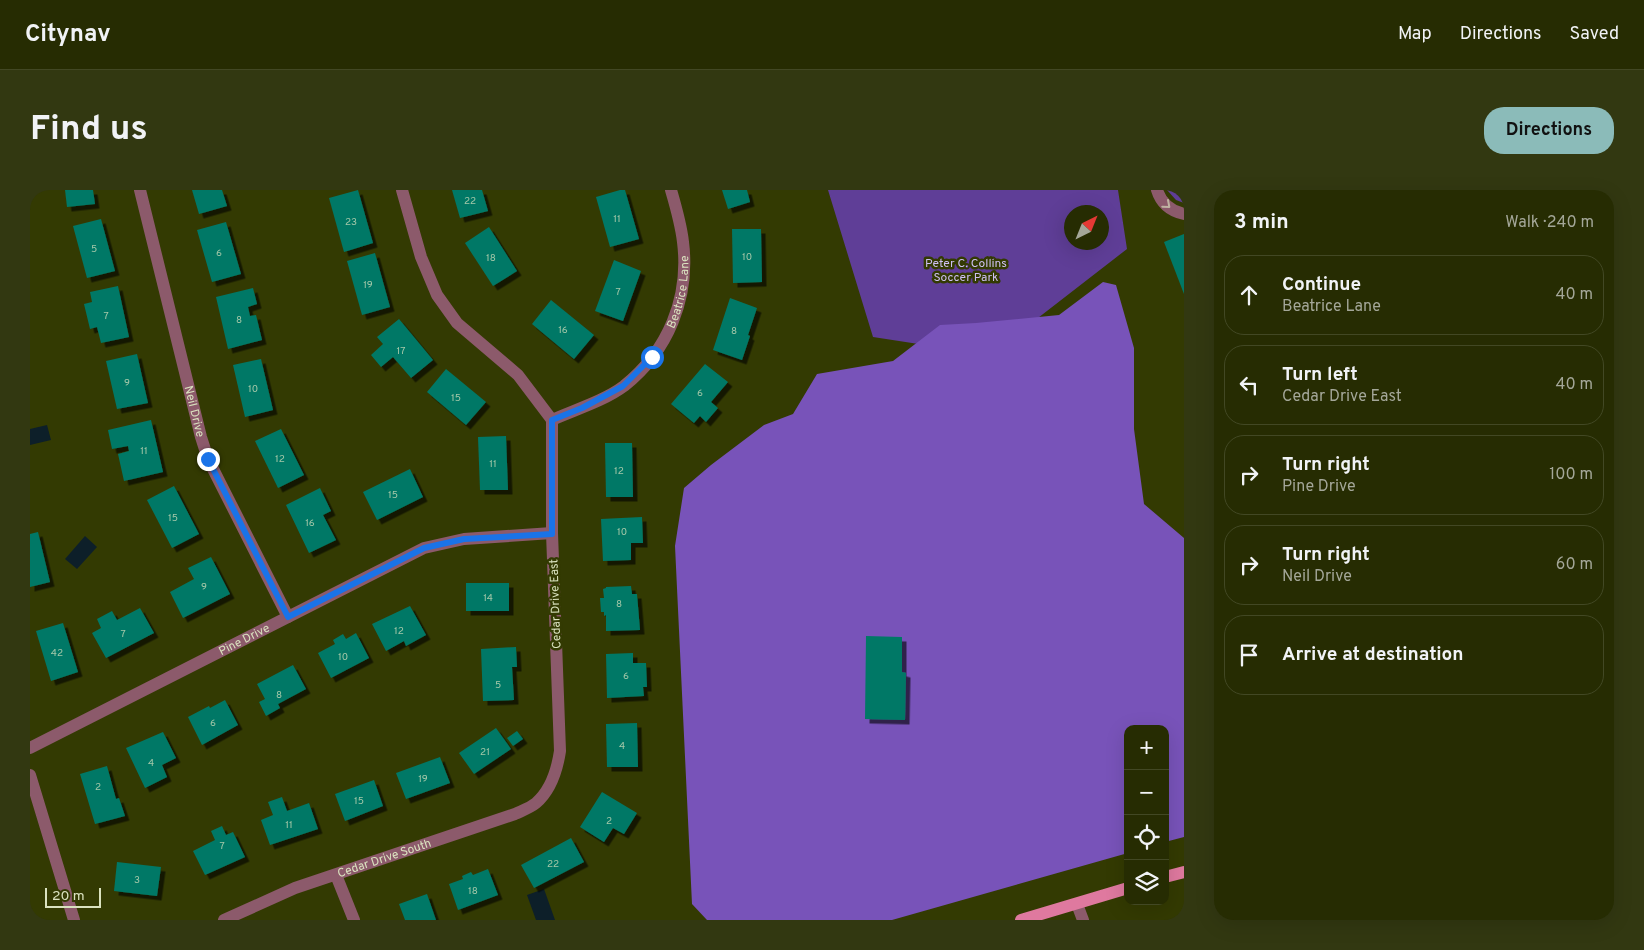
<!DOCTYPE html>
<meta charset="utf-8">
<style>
:root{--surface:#262c02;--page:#323811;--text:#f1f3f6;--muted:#a4a799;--line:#424824;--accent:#8bbbb9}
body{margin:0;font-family:Overpass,sans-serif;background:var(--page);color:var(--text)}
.controls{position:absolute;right:15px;bottom:15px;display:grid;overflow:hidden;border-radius:10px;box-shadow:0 5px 20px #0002}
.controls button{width:45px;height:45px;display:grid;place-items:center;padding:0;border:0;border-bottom:1px solid var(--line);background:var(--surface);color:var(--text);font:25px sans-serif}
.compass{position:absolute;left:1034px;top:15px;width:45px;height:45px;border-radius:50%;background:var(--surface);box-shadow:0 5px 20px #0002;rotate:43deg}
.scale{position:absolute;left:15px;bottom:12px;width:56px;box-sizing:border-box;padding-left:5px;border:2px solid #dae2bf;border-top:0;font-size:14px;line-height:18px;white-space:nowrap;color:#dae2bf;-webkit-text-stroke:4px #333a02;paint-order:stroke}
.stop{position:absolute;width:15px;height:15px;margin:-11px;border:4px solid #1a73e8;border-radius:50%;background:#fff}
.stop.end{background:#1a73e8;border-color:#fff;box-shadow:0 1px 5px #0008}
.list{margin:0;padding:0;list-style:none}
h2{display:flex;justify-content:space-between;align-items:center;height:65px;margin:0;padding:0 20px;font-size:21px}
h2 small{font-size:16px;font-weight:400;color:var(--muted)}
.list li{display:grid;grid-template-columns:32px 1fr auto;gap:15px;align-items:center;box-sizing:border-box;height:80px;margin:0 10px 10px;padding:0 10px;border:1px solid var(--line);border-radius:20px}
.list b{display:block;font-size:19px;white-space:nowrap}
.list p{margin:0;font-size:16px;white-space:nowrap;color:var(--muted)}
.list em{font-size:16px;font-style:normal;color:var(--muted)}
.icon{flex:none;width:28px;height:28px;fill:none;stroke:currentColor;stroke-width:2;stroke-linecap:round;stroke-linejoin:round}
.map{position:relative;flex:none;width:1154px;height:730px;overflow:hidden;border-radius:20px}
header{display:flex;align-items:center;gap:30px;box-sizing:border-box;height:70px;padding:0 25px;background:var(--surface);border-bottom:1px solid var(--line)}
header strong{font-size:24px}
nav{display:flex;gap:28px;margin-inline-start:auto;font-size:18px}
.intro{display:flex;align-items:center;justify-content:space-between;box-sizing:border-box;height:120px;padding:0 30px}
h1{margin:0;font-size:35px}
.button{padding:12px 22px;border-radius:20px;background:var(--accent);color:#111;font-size:18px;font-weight:700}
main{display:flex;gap:30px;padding:0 30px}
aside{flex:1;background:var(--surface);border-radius:20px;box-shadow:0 5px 20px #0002}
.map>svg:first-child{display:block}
</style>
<header>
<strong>Citynav</strong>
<nav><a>Map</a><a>Directions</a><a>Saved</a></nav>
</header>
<div class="intro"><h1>Find us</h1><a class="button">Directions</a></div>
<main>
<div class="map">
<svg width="1154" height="730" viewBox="0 0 1154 730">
<defs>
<filter id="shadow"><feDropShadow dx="4.5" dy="4.5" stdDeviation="0" flood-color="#0009"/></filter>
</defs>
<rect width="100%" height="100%" fill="#333a02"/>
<!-- green -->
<g fill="#5f3e97" fill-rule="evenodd">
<path d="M798 0H1088L1097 59 960 165 843 147ZM1042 22H1072V52H1042Z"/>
<path d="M1137 0H1154V13L1146 10Z"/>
</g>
<!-- forest -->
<path fill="#7853b9" d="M1073 92 1086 95 1104 158V239L1114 314 1154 348V647L1135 652V539H1098V663L862 730H677L662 714 645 356 654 298 681 275 734 235 763 224 787 184 863 171 910 135 946 133 1029 125Z"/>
<!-- water -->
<g fill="#0d1f29">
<path d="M17 235 21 250 0 255V239Z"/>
<path d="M55 346 67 357 47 379 35 369Z"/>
<path d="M514 699 525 730H506L497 705Z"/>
</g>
<!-- building -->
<g fill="#017866" filter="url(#shadow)">
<path d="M35 0H63L65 14 37 17Z"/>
<path d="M162 0H192L197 16 169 24Z"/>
<path d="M328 0 343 53 314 62 299 8Z"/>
<path d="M422 0H452L458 21 430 28Z"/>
<path d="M590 0H595L609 49 580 57 566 7Z"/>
<path d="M692 0H717L720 12 698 19Z"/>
<path d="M71 29 85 81 57 88 43 36Z"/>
<path d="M196 32 211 84 182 92 167 40Z"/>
<path d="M459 37 487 81 463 96 435 53Z"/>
<path d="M702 39H731L732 92 703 93Z"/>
<path d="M1154 44V104L1134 52Z"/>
<path d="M345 63 360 117 332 125 317 71Z"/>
<path d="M584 70 611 81 593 131 565 121Z"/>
<path d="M88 96 99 147 71 153 67 137 60 139 54 114 62 112 60 102Z"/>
<path d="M223 98 227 114 218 117 220 126 226 125 232 150 198 159 186 107Z"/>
<path d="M700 108 727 118 718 145 720 146 712 170 683 160Z"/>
<path d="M521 110 564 145 544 169 502 134Z"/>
<path d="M369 129 403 170 381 188 363 167 351 177 341 165 353 154 347 147Z"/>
<path d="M107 164 118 213 87 219 76 171Z"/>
<path d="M231 169 243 220 215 227 203 175Z"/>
<path d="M675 174 698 192 681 212 688 218 676 232 670 226 664 233 641 214Z"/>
<path d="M416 179 456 212 436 235 397 202Z"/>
<path d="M121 230 133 282 94 291 88 264 99 261 98 256 82 259 78 240Z"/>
<path d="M251 239 274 285 248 298 225 251Z"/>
<path d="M476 246 478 300H450L448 247Z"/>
<path d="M575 253H602L603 307H576Z"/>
<path d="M380 279 393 307 347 330 333 302Z"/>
<path d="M144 296 169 344 142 358 117 310Z"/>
<path d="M290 298 301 321 293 325 306 350 279 363 256 315Z"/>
<path d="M612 327 613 353H601V370L573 371 571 329Z"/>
<path d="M8 342 20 392 0 397V344Z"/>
<path d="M181 367 200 404 153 428 140 402 164 389 158 378Z"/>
<rect x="436" y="393" width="43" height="28"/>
<path d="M601 396 602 404H607L610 440 576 441V425L574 426V422H571L570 408H574L573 399 576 398V397Z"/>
<path d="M380 416 396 445 376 456 374 451 356 461 342 434Z"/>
<path d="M110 418 124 443 76 468 62 443 71 438 67 429 82 421 87 430Z"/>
<path d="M33 433 48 482 21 491 6 441Z"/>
<path d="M326 443 339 468 301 488 288 463 305 454 303 450 313 444 316 449Z"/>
<path d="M836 446 872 447V482L876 483 875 530 835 529Z"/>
<path d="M486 457 487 477H482L484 510 453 511 451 459Z"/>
<path d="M603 463V473H616L617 497H613L614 506 577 508 576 464Z"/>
<path d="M263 475 276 499 248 514 250 518 236 526 229 512 235 509 227 494Z"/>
<path d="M195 510 208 535 172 555 158 527 179 516 180 518Z"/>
<path d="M607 533 608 577H577L576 534Z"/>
<path d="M466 538 481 559 444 584 429 563Z"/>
<path d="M487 541 493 549 483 556 477 548Z"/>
<path d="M133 542 146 568 132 575 137 587 115 598 96 558Z"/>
<path d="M410 567 420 593 376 609 366 583Z"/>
<path d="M77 576 86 609 89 608 95 626 65 634 50 584Z"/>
<path d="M344 590 353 616 315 631 305 604Z"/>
<path d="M572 602 607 623 594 644 583 638 574 652 550 637Z"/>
<path d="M252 607 257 621 279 613 288 639 240 655 231 630 243 625 238 612Z"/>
<path d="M192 636 196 645 203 642 215 667 175 685 163 661 185 650 181 641Z"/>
<path d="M541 648 554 672 504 698 491 675Z"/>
<path d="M87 672 131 677 127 706 84 701Z"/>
<path d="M458 679 468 705 428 720 419 694 433 689 432 686 441 682 443 685Z"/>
<path d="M397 704 406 730H375L369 714Z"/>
</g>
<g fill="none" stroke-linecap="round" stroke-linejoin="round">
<!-- minor -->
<g stroke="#8c5a6b" stroke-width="12">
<path id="s1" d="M110 0 171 247 178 269 258 427"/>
<path d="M1127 0C1131 13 1140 21 1154 24"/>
<path id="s2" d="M522 230C544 220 574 211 594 196 638 161 660 108 653 52 651 34 646 17 641 0"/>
<path id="s3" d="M0 558 394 358 434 349 522 343"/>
<path d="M0 585 44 730"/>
<path d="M306 685 324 730"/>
<path d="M1047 714 1053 730"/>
<path id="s4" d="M194 730 265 698 485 624C491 621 500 618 506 613 521 600 527 581 530 561L522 343V230L488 185 427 133 407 105 391 67 372 0"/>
</g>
<!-- major -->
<g stroke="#df799f" stroke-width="12">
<path d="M1135 687 1154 682"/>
<path d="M991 730 1098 698"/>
</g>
</g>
<!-- one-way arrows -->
<defs><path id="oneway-chevron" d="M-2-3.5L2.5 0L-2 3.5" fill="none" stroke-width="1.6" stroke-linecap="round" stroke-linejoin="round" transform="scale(1.25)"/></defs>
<use stroke="#bfb2a2" href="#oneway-chevron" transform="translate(1137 15) rotate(41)"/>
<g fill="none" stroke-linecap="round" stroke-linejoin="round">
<!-- route -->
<path stroke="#1a73e8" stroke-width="6" d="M178 269 258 427 394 358 434 349 522 344V230L552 218 593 196 622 167"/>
</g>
<g text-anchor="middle" stroke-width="5" stroke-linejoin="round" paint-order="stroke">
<!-- number labels -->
<g font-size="10" fill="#a4c8a9">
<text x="440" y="14">22</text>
<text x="587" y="32">11</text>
<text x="321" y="35">23</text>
<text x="64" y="62">5</text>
<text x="189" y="66">6</text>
<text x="717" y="70">10</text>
<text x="461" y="71">18</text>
<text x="338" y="98">19</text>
<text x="588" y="105">7</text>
<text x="76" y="129">7</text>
<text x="209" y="133">8</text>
<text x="533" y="143">16</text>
<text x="704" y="144">8</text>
<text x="371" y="164">17</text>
<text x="97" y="196">9</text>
<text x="223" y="202">10</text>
<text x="670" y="206">6</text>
<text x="426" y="211">15</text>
<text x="114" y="264">11</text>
<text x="250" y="272">12</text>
<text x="463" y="277">11</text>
<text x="589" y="284">12</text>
<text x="363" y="308">15</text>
<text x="143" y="331">15</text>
<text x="280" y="336">16</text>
<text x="592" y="345">10</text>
<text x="174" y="400">9</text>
<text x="458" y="411">14</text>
<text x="589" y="417">8</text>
<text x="369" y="444">12</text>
<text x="93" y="447">7</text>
<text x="27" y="466">42</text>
<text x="313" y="470">10</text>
<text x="596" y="489">6</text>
<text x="468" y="498">5</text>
<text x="249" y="508">8</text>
<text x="183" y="536">6</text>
<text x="592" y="559">4</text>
<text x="455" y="565">21</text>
<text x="121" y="576">4</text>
<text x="393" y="592">19</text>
<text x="68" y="600">2</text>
<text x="329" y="614">15</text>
<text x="579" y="634">2</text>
<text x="259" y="638">11</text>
<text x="192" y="659">7</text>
<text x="523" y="677">22</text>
<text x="107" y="693">3</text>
<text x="443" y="704">18</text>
</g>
<!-- park labels -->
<g font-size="12" fill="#cec0f4" stroke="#333a02">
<text x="936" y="77">Peter C. Collins<tspan x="936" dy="14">Soccer Park</tspan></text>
</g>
<!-- street labels -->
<g font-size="12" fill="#dae2bf" stroke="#333a02">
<text dy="4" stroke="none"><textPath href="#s2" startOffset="192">Beatrice Lane</textPath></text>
<text dy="4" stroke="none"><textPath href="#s1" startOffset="228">Neil Drive</textPath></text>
<text transform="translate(525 414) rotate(-92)" y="4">Cedar Drive East</text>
<text dy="4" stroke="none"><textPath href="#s3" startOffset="240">Pine Drive</textPath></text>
<text dy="4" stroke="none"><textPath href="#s4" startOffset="172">Cedar Drive South</textPath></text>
</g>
</g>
</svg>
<div class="controls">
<button>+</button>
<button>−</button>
<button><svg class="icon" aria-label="locate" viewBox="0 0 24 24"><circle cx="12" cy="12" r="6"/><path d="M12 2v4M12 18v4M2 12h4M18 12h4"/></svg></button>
<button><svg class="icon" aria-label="layers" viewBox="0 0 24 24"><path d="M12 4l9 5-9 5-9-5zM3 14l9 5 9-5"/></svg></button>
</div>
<svg class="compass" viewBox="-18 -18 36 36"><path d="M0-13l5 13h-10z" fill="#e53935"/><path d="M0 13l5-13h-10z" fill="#a4a799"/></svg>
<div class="scale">20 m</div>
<div class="stop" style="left:622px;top:167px"></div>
<div class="stop end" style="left:178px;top:269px"></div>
</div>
<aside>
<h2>3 min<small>Walk · 240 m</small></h2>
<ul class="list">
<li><svg class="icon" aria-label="ahead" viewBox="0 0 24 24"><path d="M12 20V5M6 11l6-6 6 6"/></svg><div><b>Continue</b><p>Beatrice Lane</p></div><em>40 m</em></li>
<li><svg class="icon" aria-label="left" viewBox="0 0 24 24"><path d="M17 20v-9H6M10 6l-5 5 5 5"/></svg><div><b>Turn left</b><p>Cedar Drive East</p></div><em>40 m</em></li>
<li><svg class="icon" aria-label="right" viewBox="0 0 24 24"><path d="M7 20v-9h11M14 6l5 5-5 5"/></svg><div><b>Turn right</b><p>Pine Drive</p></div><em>100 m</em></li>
<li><svg class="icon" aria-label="right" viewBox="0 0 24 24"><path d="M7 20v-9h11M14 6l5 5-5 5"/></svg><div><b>Turn right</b><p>Neil Drive</p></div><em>60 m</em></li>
<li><svg class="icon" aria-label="arrive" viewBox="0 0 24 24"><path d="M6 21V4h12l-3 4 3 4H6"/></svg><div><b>Arrive at destination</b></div></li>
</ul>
</aside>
</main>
